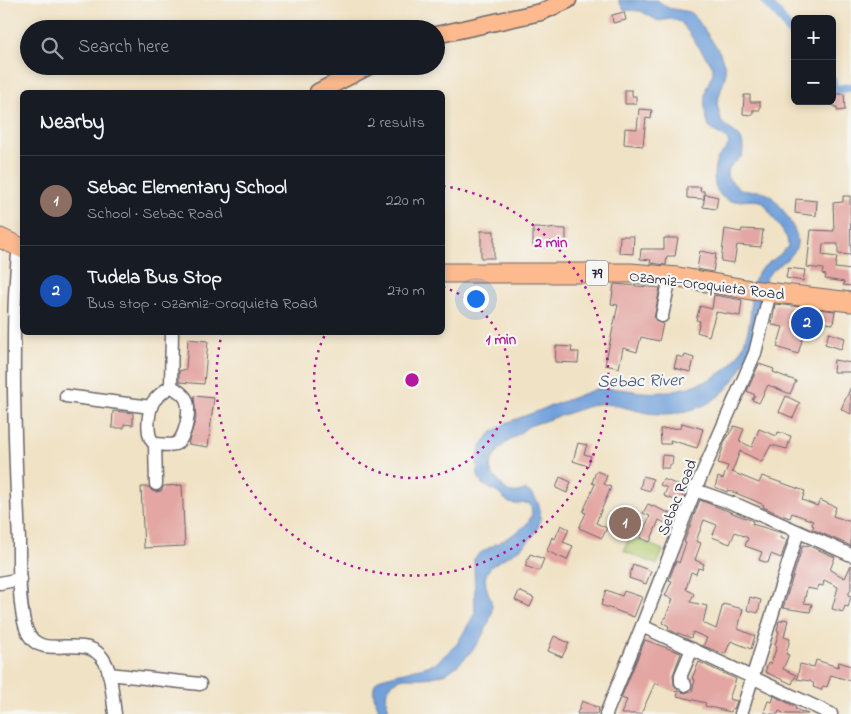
<!DOCTYPE html>
<meta charset="utf-8">
<style>
:root{--surface:#171b24;--page:#20242c;--text:#f1f3f6;--muted:#9ea1a6;--line:#363941;--accent:#7c3aed}
body{margin:0;font-family:"Indie Flower",sans-serif;background:var(--page);color:var(--text)}
.controls{position:absolute;right:15px;top:15px;display:grid;overflow:hidden;border-radius:8px;box-shadow:0 2px 8px #0003}
.controls button{width:45px;height:45px;display:grid;place-items:center;padding:0;border:0;border-bottom:1px solid var(--line);background:var(--surface);color:var(--text);font:25px sans-serif}
.you{position:absolute;left:475px;top:298px;width:18px;height:18px;margin:-12px;border:4px solid #fff;border-radius:50%;background:#1a73e8;box-shadow:0 0 0 8px #1a73e833}
.badge{display:grid;place-items:center;width:32px;height:32px;border-radius:50%;background:var(--accent);color:#fff;font-size:16px;font-weight:700}
.pin{position:absolute;translate:-50% -50%;border:2px solid #fff;box-shadow:0 1px 5px #0006}
.list{margin:0;padding:0;list-style:none}
h2{display:flex;justify-content:space-between;align-items:center;height:65px;margin:0;padding:0 20px;font-size:21px}
h2 small{font-size:16px;font-weight:400;color:var(--muted)}
.list li{display:grid;grid-template-columns:32px 1fr auto;gap:15px;align-items:center;box-sizing:border-box;height:90px;padding:0 20px;border-top:1px solid var(--line)}
.list b{display:block;font-size:19px;white-space:nowrap}
.list p{margin:0;font-size:16px;white-space:nowrap;color:var(--muted)}
.list em{font-size:16px;font-style:normal;color:var(--muted)}
.icon{flex:none;width:28px;height:28px;fill:none;stroke:currentColor;stroke-width:2;stroke-linecap:round;stroke-linejoin:round}
.map{position:relative;flex:none;width:851px;height:714px;overflow:hidden}
.search{position:absolute;background:var(--surface);box-shadow:0 2px 8px #0003;left:20px;top:20px;width:425px;height:55px;display:flex;align-items:center;gap:12px;box-sizing:border-box;padding:0 18px;border-radius:28px;color:var(--muted);font-size:19px}
.panel{position:absolute;background:var(--surface);box-shadow:0 2px 8px #0003;left:20px;top:90px;width:425px;height:245px;border-radius:8px}
.map>svg:first-child{display:block}
</style>
<div class="map">
<svg width="851" height="714" viewBox="0 0 851 714">
<rect width="100%" height="100%" fill="#f6f6f2"/>
<filter id="ink" filterUnits="userSpaceOnUse"><feTurbulence type="fractalNoise" baseFrequency=".02" numOctaves="2"/><feDisplacementMap in="SourceGraphic" scale="10" xChannelSelector="R" yChannelSelector="G"/><feConvolveMatrix kernelMatrix="1 2 1 2 8 2 1 2 1" color-interpolation-filters="sRGB"/></filter>
<filter id="wash" filterUnits="userSpaceOnUse"><feTurbulence type="fractalNoise" baseFrequency=".0096" numOctaves="4" result="noise"/><feDisplacementMap in="SourceGraphic" scale="20" xChannelSelector="R" yChannelSelector="G"/><feGaussianBlur stdDeviation="1.12" result="paint"/><feColorMatrix in="noise" values="0 0 0 0 0 0 0 0 0 0 0 0 0 0 0 0 0 1.4 0 .05"/><feComposite in="paint" operator="in"/></filter>
<g filter="url(#wash)">
<rect width="100%" height="100%" fill="#f0e2c5"/>
<!-- green -->
<path fill="#b1ca70" stroke="#6a7656" d="M630 536 663 550 657 565 624 551Z"/>
<!-- water -->
<path fill="#71a0da" stroke="#4a618a" d="M618 0H657L668 8 690 12 697 19 719 51 724 64 726 72 724 80 717 103 721 121C731 134 747 132 742 156 736 163 726 166 727 176 731 182 740 191 748 191 753 191 758 190 763 192 776 196 788 217 794 229 808 258 772 262 765 281 762 288 763 299 761 307 749 366 729 414 660 414 639 414 616 402 596 404L529 426 501 447 492 460 490 468 492 474 508 492 512 493 526 490C534 494 539 502 540 511 543 533 523 548 506 557 500 561 492 564 488 571 480 583 492 595 492 607 492 630 463 668 441 675 429 679 415 678 403 678 382 686 385 697 390 714H381C376 702 367 686 381 678L435 664 457 644 475 613 474 559C486 543 545 530 529 503L515 504 509 503 498 493 482 484 478 476 477 464 480 447 490 434 506 423 596 389C619 386 641 395 664 392 712 384 743 371 750 319 752 306 748 291 755 278 762 263 779 259 788 246L787 238 763 202C753 198 742 202 732 201 713 198 712 176 716 162 718 154 727 151 729 143 725 133 714 135 709 126 704 115 703 97 707 86 710 79 714 75 713 67L681 22 671 19 658 21 641 11 624 10Z"/>
<g fill="none" stroke-linecap="round" stroke-linejoin="round">
<!-- canal -->
<g stroke="#71a0da" stroke-width="9">
<path d="M764 0 778 14 795 38"/>
<path d="M832 80 834 90 851 87"/>
</g>
</g>
<g id="blocks">
<!-- building -->
<g fill="#e3a6a2">
<path d="M624 12 626 20 613 23 612 15Z"/>
<path d="M625 90H632V96H636V104H625Z"/>
<path d="M834 94H844L845 110 837 111V107H834Z"/>
<path d="M744 95H750V102H760V110H753V115L743 114Z"/>
<path d="M639 109 652 110 651 119 646 118 643 146 624 144 625 128 637 129Z"/>
<path d="M687 187H701L700 191H704V199L687 198Z"/>
<path d="M705 194 718 197 716 209 703 207Z"/>
<path d="M843 196H850L851 255 838 254V244H823L822 255 837 257 835 268 851 270V286L843 285 844 282 825 279 826 275 822 274 823 269 807 267 811 230 834 231 833 203 843 202Z"/>
<path d="M796 199 817 201 816 216 795 213Z"/>
<path d="M533 228 566 229V243H549V247H533Z"/>
<path d="M725 229 741 232 742 229 763 230 761 247 737 245 734 263 721 261Z"/>
<rect x="481" y="231" width="13" height="27"/>
<path d="M620 236H634L633 254 619 253Z"/>
<path d="M664 238H678L675 256H667L666 265 650 263 651 260 640 259 641 249H664Z"/>
<path d="M700 251 716 254 713 272 697 269Z"/>
<path d="M788 268 805 270 803 281 786 278Z"/>
<path d="M614 284 660 288 654 318 657 322 663 324 659 341 641 337 637 352 623 348 619 368 605 365 618 305 611 304Z"/>
<path d="M714 295 742 300 740 316 716 312 709 336 697 332 700 321 696 320 700 306 712 309Z"/>
<path d="M775 304 835 311 833 324 810 321 807 338 803 337 798 354 777 347 783 327 772 325Z"/>
<path d="M829 333 845 338 841 349 825 344Z"/>
<path d="M188 339 208 341 204 384 179 382V371L186 369Z"/>
<path d="M556 346 572 347 571 352H579L578 363 555 362Z"/>
<path d="M685 355 694 358 691 372 674 368 677 356 684 358Z"/>
<path d="M834 360 851 363V372H833Z"/>
<path d="M759 364 774 369 773 372 796 381 790 394 768 385 759 403 752 400 755 395 747 391Z"/>
<path d="M851 387V414L841 409Z"/>
<path d="M194 396 214 398 208 447 188 444 196 418Z"/>
<path d="M786 396 800 403 793 418 779 412Z"/>
<path d="M113 411 133 413V425L124 424V428H112Z"/>
<path d="M682 423 703 429 697 448 670 440 671 444H661L660 429 681 428Z"/>
<path d="M734 426 744 429 739 441 752 447 759 429 777 436 778 432 791 436 787 449 771 445 762 462 740 451 732 472 759 483 762 476 805 491 802 500 817 506 820 500 836 507 833 516 851 522V546L812 529 814 526 812 525 813 521 792 513 790 518 781 515 763 507 764 505 753 500 728 490 727 492 715 487 718 477 723 479 728 466 718 463 725 441Z"/>
<path d="M578 443 587 445 584 454 591 456 588 466 573 461Z"/>
<path d="M662 455 673 456 672 465H669V468H661Z"/>
<path d="M596 471 607 475 604 484 611 487 596 523 607 528 602 538 579 528 586 513 583 512 595 484 592 483Z"/>
<path d="M643 476 653 479 650 491 640 488Z"/>
<path d="M560 477 571 482 567 493 556 488Z"/>
<path d="M663 479 686 488 680 502 664 496 667 488 660 485Z"/>
<path d="M182 485 185 546 144 548 141 487H149L152 491 157 492 161 491 164 486Z"/>
<path d="M700 500 753 521 752 524 782 533 780 538 787 540 781 558 771 554 768 563 759 560 762 552 745 546 748 538 735 532 730 544 712 537 717 525 704 520 696 541 701 543 695 560 704 564 702 569 698 568 696 574 691 572 686 589 694 594 690 602 707 606 703 623 716 629 723 604 743 609 738 629 755 636 751 649 731 641 725 654 703 646 707 638 693 632 691 638 678 633V634L668 629 669 626 663 623 673 599 665 596 672 581 669 580 676 561 679 563 686 543 684 542Z"/>
<path d="M648 504 676 516 671 526 659 520 650 542 640 538 650 516 643 513Z"/>
<path d="M618 508 628 512 620 532 610 528Z"/>
<path d="M561 525 569 529 563 542 573 546 567 560 547 551 552 537 555 539Z"/>
<path d="M803 545 807 546V545L835 557 830 570 845 578 851 565V589L848 595 851 597 848 607 845 606 843 612 832 609 838 587 824 580 823 586 819 585 817 590 807 588 804 603 812 604 810 612 783 608Z"/>
<path d="M530 554 544 559 539 571 525 566Z"/>
<path d="M633 564 651 571 646 584 629 578Z"/>
<path d="M606 590 622 596 624 591 642 597 634 617 601 605Z"/>
<path d="M519 591 534 598 530 607 515 600Z"/>
<path d="M750 597 761 600 758 613 747 610Z"/>
<path d="M783 619 788 620 784 637 790 639 786 654 789 655 783 669 796 675 792 684 765 672 768 663 771 664 777 646 775 645 779 631H777L779 621H782Z"/>
<path d="M554 636 569 643 562 657 548 651Z"/>
<path d="M645 640 681 653 673 675 674 685 678 690 677 692 655 683 641 714H621L627 700 621 698Z"/>
<path d="M816 660 838 667 839 662 851 666V681L831 675 827 687 823 686 821 690 813 687 814 684 810 681 797 679 800 664 814 667Z"/>
<path d="M699 662 736 679 729 699 737 701 734 709 732 708 731 712 705 706 706 703 677 696 679 691 685 693 692 691 695 680 692 678Z"/>
<path d="M774 696 796 707 795 709 808 714H785L779 711 778 714H770L764 712 768 701 772 702Z"/>
<path d="M582 701 599 708 597 714H577Z"/>
</g>
</g>
</g>
<g filter="url(#ink)">
<use href="#blocks" fill-opacity="0" stroke="#6a656b" stroke-width="1"/>
<g fill="none" stroke-linecap="round" stroke-linejoin="round">
<defs>
<g id="minor">
<path d="M19 247C15 279 14 312 14 345 13 411 16 476 19 541 19 564 18 617 29 635 46 664 93 625 108 669 112 683 113 700 115 714"/>
<path d="M662 316 670 277"/>
<path d="M171 386C176 390 183 393 186 399 191 409 186 439 175 444 169 446 162 444 155 444 145 437 148 412 153 402 158 395 164 391 171 386Z"/>
<path d="M171 386 172 332"/>
<path d="M66 396 151 407"/>
<path d="M155 444 156 484"/>
<path d="M695 490 740 506 851 555"/>
<path d="M0 583 20 579"/>
<path d="M642 626 831 714"/>
<path d="M109 674 200 684"/>
<path d="M685 685 681 682V675L692 649"/>
<path d="M606 714 642 626 695 490 755 353 770 292"/>
<path d="M741 714 798 532"/>
</g>
<g id="major">
<path d="M436 35 541 12 568 0"/>
<path d="M318 92 369 66"/>
</g>
<g id="highway">
<path d="M0 238 22 248"/>
<path d="M442 273H631L678 277 751 290 851 302"/>
</g>
</defs>
<!-- minor casing -->
<use href="#minor" stroke="#6a656b" stroke-width="15"/>
<!-- major casing -->
<use href="#major" stroke="#6a656b" stroke-width="19"/>
<!-- highway casing -->
<use href="#highway" stroke="#6a656b" stroke-width="21"/>
<!-- minor -->
<use href="#minor" stroke="#fff" stroke-width="12"/>
<!-- major -->
<use href="#major" stroke="#fcba8e" stroke-width="16"/>
<!-- highway -->
<use href="#highway" stroke="#fcba8e" stroke-width="19"/>
</g>
</g>
<!-- distance rings -->
<g fill="none" stroke="#b5179e" stroke-width="2.5" stroke-dasharray="2.5 5">
<path d="M443 287A98 98 0 1 1 326 333"/>
<path d="M443 186A196 196 0 1 1 222 333"/>
</g>
<g text-anchor="middle" stroke-width="4.5" stroke-linejoin="round" paint-order="stroke">
<!-- shield labels -->
<rect fill="#f6f6f2" stroke="#626272" stroke-width="1" x="586" y="260.5" width="22" height="25" rx="4"/>
<g font-size="15" font-weight="bold" fill="#22223b">
<text x="597" y="278">79</text>
</g>
<!-- street labels -->
<g font-size="16" fill="#22223b" stroke="#f6f6f2">
<text transform="translate(707 284) rotate(7)" y="6">Ozamiz-Oroquieta Road</text>
<text transform="translate(676 497) rotate(-68)" y="6">Sebac Road</text>
</g>
<!-- water labels -->
<g font-size="18" font-style="italic" fill="#42547b" stroke="#f6f6f2">
<text transform="translate(640 380) rotate(-1)" y="6">Sebac River</text>
</g>
</g>
<circle cx="412" cy="380" r="8" fill="#b5179e" stroke="#f6f6f2" stroke-width="2.5"/>
<g font-size="15" text-anchor="middle" font-weight="bold" fill="#b5179e" stroke="#f6f6f2" stroke-width="4.5" stroke-linejoin="round" paint-order="stroke">
<text x="551" y="247">2 min</text>
<text x="501" y="344">1 min</text>
</g>
</svg>
<div class="controls">
<button>+</button>
<button>−</button>
</div>
<div class="you"></div>
<div class="pin badge" style="left:625px;top:523px;background:#8d6e63">1</div>
<div class="pin badge" style="left:807px;top:323px;background:#1a4fb4">2</div>
<div class="search"><svg class="icon" aria-label="search" viewBox="0 0 24 24"><circle cx="10" cy="10" r="6"/><path d="M15 15l6 6"/></svg>Search here</div>
<section class="panel">
<h2>Nearby<small>2 results</small></h2>
<ul class="list">
<li><span class="badge" style="background:#8d6e63">1</span><div><b>Sebac Elementary School</b><p>School · Sebac Road</p></div><em>220 m</em></li>
<li><span class="badge" style="background:#1a4fb4">2</span><div><b>Tudela Bus Stop</b><p>Bus stop · Ozamiz-Oroquieta Road</p></div><em>270 m</em></li>
</ul>
</section>
</div>
